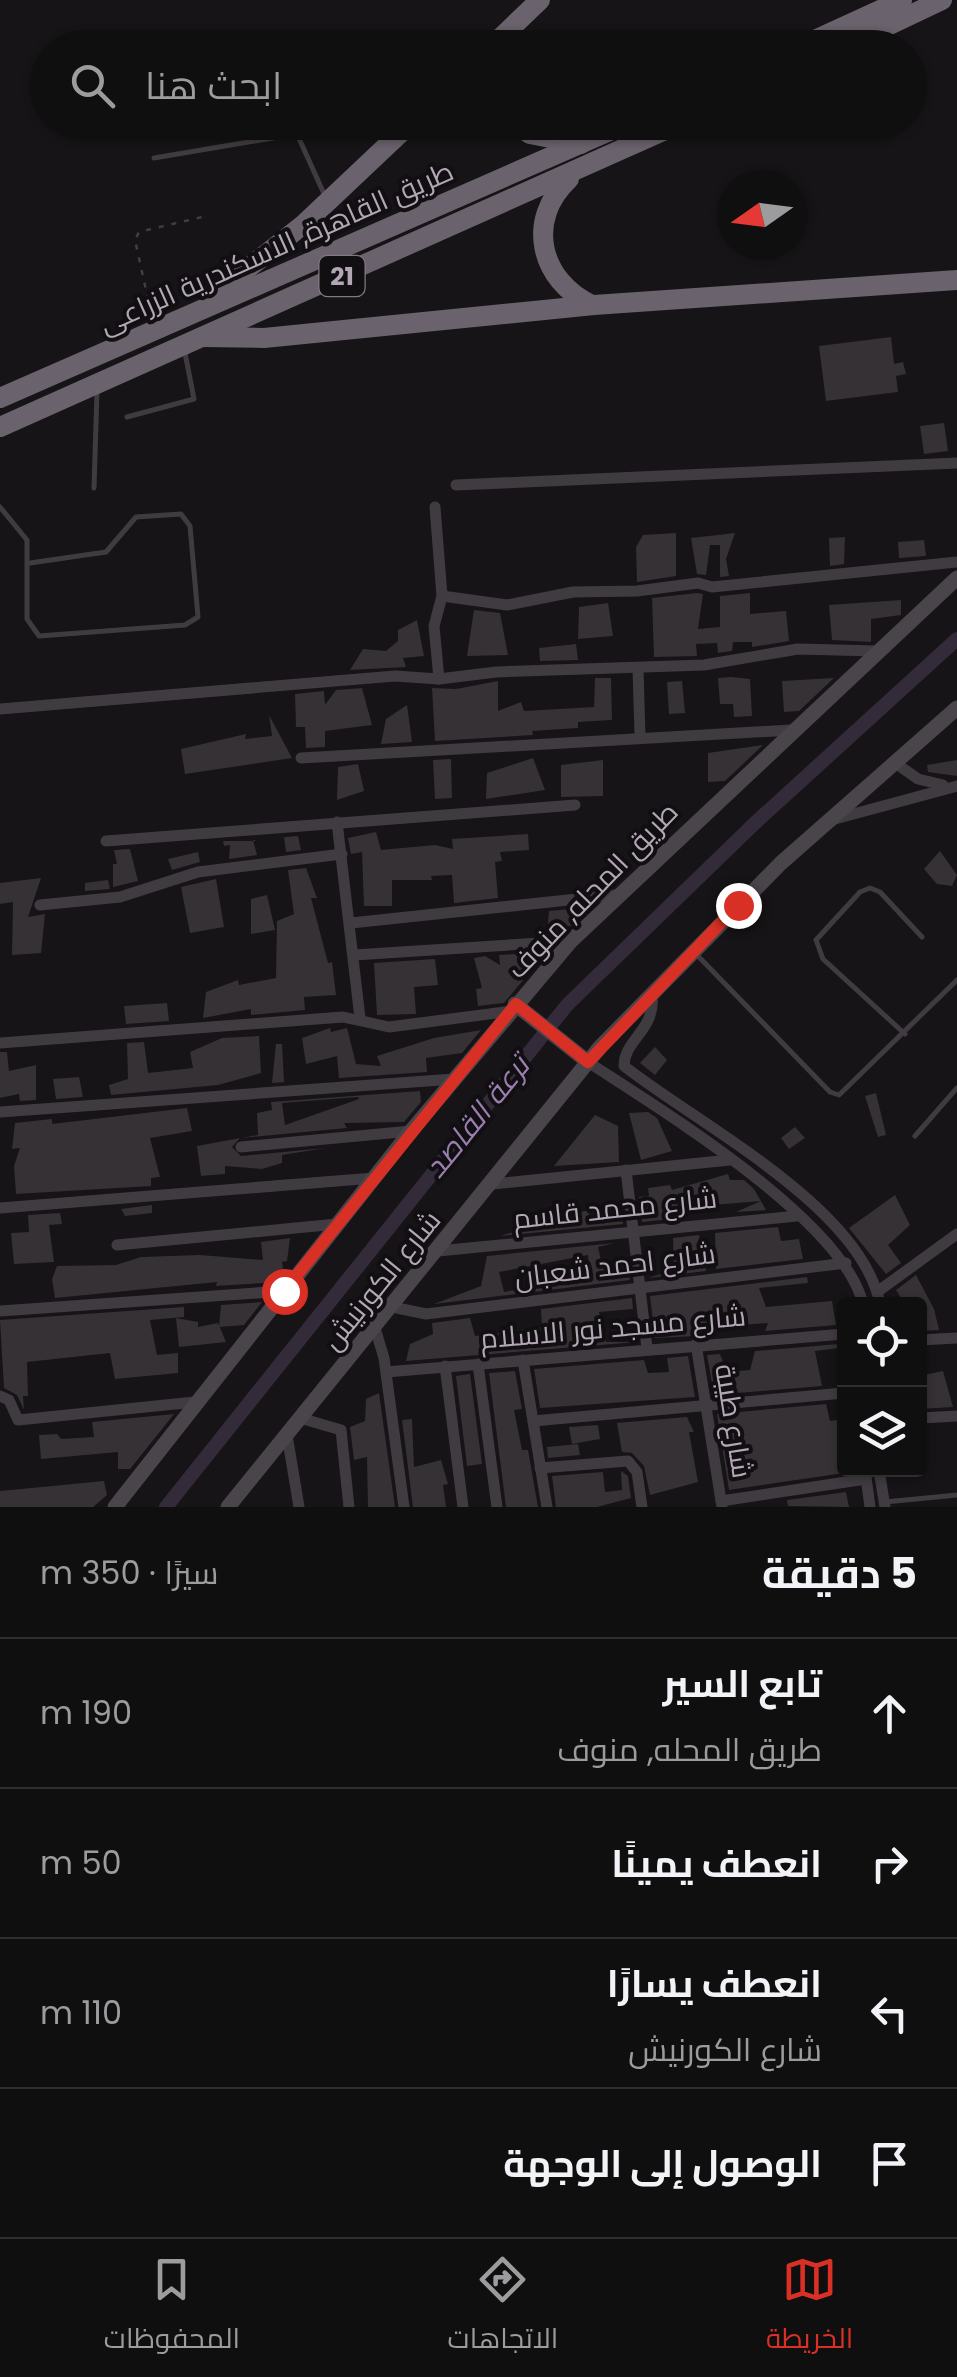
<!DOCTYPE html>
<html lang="ar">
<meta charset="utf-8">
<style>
:root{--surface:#100f10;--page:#1e1d1e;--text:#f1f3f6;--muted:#9c9c9f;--line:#302f30;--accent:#d93025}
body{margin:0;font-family:Poppins,Cairo,sans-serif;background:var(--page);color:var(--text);direction:rtl}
.controls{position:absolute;right:30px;bottom:30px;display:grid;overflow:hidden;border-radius:10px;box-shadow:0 2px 8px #0004}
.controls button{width:90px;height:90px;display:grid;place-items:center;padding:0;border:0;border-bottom:2px solid var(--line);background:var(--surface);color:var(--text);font:50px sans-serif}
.compass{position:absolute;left:717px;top:170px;width:90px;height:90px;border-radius:50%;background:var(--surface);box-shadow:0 2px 8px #0004;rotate:256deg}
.stop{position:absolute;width:30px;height:30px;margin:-22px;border:8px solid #d93025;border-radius:50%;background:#fff}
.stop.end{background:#d93025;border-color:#fff;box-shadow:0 2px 10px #0008}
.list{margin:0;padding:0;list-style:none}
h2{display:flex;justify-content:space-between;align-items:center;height:130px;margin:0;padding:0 40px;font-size:42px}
h2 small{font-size:32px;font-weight:400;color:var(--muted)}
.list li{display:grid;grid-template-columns:65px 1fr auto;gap:30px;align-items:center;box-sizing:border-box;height:150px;padding:0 40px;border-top:2px solid var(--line)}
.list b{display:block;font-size:38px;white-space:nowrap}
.list p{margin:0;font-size:32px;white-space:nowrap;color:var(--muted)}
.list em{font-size:32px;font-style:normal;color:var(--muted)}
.icon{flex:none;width:55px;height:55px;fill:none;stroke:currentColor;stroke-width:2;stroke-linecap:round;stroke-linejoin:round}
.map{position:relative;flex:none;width:957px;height:1507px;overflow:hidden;direction:ltr}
.search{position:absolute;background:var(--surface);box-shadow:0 2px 8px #0004;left:30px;right:30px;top:30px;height:110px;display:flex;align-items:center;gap:25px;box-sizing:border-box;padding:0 35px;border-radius:55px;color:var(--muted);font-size:38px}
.sheet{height:730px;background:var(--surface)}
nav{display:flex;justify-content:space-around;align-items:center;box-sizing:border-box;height:140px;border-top:2px solid var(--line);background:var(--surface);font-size:28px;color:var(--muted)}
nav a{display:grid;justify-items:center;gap:5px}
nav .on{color:var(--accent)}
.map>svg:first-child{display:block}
</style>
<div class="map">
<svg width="957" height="1507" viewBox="0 0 957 1507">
<rect width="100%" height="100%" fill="#161416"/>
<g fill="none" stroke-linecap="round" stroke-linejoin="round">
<!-- canal -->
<path stroke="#332b3a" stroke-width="14" d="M166 1507 567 1005 755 823 957 639"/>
</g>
<!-- building -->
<g fill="#353135" fill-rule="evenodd">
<path d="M891 337 894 364 903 362 906 374 896 376 898 392 826 401 819 346Z"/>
<path d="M944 423 948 451 924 454 920 426Z"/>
<path d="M676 533V576L637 582 636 547 643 535Z"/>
<path d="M735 533 726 559 729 576 720 577V545H710L706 575 697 574 691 538Z"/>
<path d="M845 537 844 564 830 566 829 538Z"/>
<path d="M924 540 926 556 899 558 898 542Z"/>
<path d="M697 593 703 594 698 629 720 627V596L750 593V614L786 611 789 641 752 647V642H733L732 651 718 653 717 643 696 644 697 656 654 657 652 598Z"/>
<path d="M901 600V615L871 619V642L832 640 829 605Z"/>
<path d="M608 603 613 636 578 639 579 607Z"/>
<path d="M474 610 500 613 508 655 467 656Z"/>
<path d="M417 620 424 656 403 658 406 667 350 670 363 649 386 651 398 641V630Z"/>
<path d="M576 644 578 660 540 661 539 648Z"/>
<path d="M731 677 750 679 752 716 734 717 733 704H720L718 678Z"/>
<path d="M595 678H611L612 720 578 722V728L532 731 533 735 435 741 432 688 456 689 498 681V711L521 702 524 711 594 707Z"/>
<path d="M834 678 799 711 784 712 782 681Z"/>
<path d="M682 681 685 713 669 714 667 682Z"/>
<path d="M362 688 372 725 325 731V747L306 748 305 727H296L295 694 324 691 325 705 336 690Z"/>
<path d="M407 705 412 742 381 744 386 719Z"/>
<path d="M269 715 292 758 185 774 181 749 246 734 245 739 272 736Z"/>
<path d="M763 745 725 781 708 782V753Z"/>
<path d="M533 758 545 790 486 799 487 773Z"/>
<path d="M451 759 452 798 435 799 433 760Z"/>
<path d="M603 760V796L561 797V765Z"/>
<path d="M957 760V776L928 772 927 765Z"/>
<path d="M358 764 364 791 337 800 338 767Z"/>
<path d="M376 832 381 850 435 845 453 849 452 839 528 834 529 850 500 852 502 861 495 862 498 898 454 903 452 875 431 876 432 880H392V906H364L362 852 351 854 348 838Z"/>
<path d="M298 836 301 850 286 852 284 837 274 838Z"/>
<path d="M253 840 257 855 229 859 230 845 224 846 223 841 259 840Z"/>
<path d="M130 849 138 881 113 887V864H117L114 850Z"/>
<path d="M940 851 957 875 952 886 937 884 924 869Z"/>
<path d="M198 852 200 862 172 870 168 859Z"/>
<path d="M306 868 317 898H311L328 963 332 962 336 995 304 997 305 1010 251 1015V1009L203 1018 206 992 238 980 239 985 276 978 277 921 294 914 288 870Z"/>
<path d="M41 878 28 917 45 914 41 953 12 955 13 902 0 904V883Z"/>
<path d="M216 879 224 927 190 933 181 887Z"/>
<path d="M108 880 110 889 85 891V883Z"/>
<path d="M267 895 275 930 251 934V899Z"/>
<path d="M591 907 571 926H556L558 932 547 933 549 911Z"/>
<path d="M547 952 541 959 528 956 523 960 525 978 504 1003 478 1006 476 989 482 988 474 958 485 956 500 965 499 955Z"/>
<path d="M435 959 438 985 414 987 416 1014 377 1015 374 963Z"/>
<path d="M167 1003 169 1021 126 1024 124 1006Z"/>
<path d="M330 1028 331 1032 347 1028 356 1064 381 1066 377 1056 434 1038 481 1030 462 1053 426 1058 427 1072 339 1078 337 1056 306 1064 302 1038Z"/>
<path d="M259 1036 261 1073 218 1085 111 1095 109 1085 128 1079 127 1043 144 1042 148 1073 193 1068 190 1052 222 1038Z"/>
<path d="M276 1044H282L284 1082 299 1081 272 1083Z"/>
<path d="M655 1047 667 1060 655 1075 640 1063Z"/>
<path d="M0 1052H7L9 1071 36 1065V1100L20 1101 19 1094 0 1098Z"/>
<path d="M79 1077 83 1097 56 1099 53 1079Z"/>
<path d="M420 1091 421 1102 404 1122 344 1123 347 1128 241 1138 258 1135 257 1113 272 1110 271 1102ZM358 1097 359 1099 285 1125 282 1103Z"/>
<path d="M876 1093 886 1135 878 1137 865 1096Z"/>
<path d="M187 1108 192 1131 150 1138 160 1177 151 1178V1186L16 1194 14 1166 20 1148 12 1149 15 1123 52 1119V1124Z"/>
<path d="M648 1112 657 1118 672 1151 641 1160 629 1113Z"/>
<path d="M595 1115 618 1126 619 1162 554 1166Z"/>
<path d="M795 1127 805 1138 789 1149 781 1138Z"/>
<path d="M240 1138 232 1147 241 1156 326 1148 282 1155V1163L262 1169 225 1166V1174L201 1176 197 1146Z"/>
<path d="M728 1174 730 1180H744L754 1189 766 1210 736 1212 761 1201 678 1208 681 1218 642 1222 639 1197 649 1196 648 1188 670 1185 672 1190Z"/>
<path d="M895 1195 910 1225 888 1245 901 1263 886 1274 849 1228Z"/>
<path d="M152 1205V1213L125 1216 121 1209Z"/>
<path d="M588 1210 589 1215 621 1211 623 1224 500 1236Z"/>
<path d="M60 1213 62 1224 49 1225 54 1262 14 1264 11 1233 29 1232 28 1215Z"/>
<path d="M778 1227 781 1241 799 1239 803 1259 716 1269 715 1233Z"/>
<path d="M699 1235 706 1271 648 1278 674 1270 673 1238Z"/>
<path d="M290 1238 287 1261 282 1262 284 1274 278 1282 216 1286 217 1282 55 1298 52 1279 57 1266 116 1265 141 1257 200 1255 263 1260 261 1242Z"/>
<path d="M615 1243 598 1247 602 1265 627 1262 630 1280 434 1304 481 1286 487 1256ZM588 1255 590 1276 504 1292 499 1272Z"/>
<path d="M916 1275 934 1309 939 1330 920 1331V1304H905L896 1290Z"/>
<path d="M807 1277 808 1283 759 1288 766 1307 832 1301 836 1325 765 1331 768 1323 715 1327 716 1335 655 1338 650 1296Z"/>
<path d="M632 1298 633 1309 599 1312 606 1342H637L406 1361 410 1344 433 1334 432 1323 470 1318 475 1336 542 1327 541 1309Z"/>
<path d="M262 1302 244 1325 219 1327 221 1305Z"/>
<path d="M184 1307V1317L150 1320 157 1355 178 1353V1373L115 1379 110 1353 27 1362 28 1396H23L24 1410 17 1395 4 1388 0 1320Z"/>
<path d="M176 1318 198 1322V1327L218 1323 226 1342 179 1347Z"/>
<path d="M839 1344V1348L815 1351 822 1386 714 1395 707 1355 720 1354 727 1372 750 1370 755 1351Z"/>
<path d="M688 1356 695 1397 540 1408 534 1369 644 1360 648 1373 669 1372 667 1358Z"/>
<path d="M515 1371 522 1409 514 1410 522 1450H528L538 1507H506L489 1373Z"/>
<path d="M943 1371 953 1407 920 1409V1376Z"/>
<path d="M470 1374 482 1464 467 1466 456 1376Z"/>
<path d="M379 1393 395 1507H368L367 1457 354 1460 350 1427 365 1421 366 1399Z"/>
<path d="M826 1404 830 1421 844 1419V1473L729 1490 717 1414Z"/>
<path d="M174 1414 130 1469H118V1452L41 1459 39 1435 57 1434 61 1439 94 1437 92 1422Z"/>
<path d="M687 1417 694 1432H689L698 1482 650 1495 644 1466 632 1453 622 1452 617 1423Z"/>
<path d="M412 1419 414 1467 441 1460 448 1484 443 1485 446 1507H413L402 1420Z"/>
<path d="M598 1425 600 1439 572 1444 569 1427Z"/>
<path d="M578 1444 580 1455 548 1458 547 1447Z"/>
<path d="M621 1471 628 1476 631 1498 597 1507H556L552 1476 603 1472 605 1492 622 1490Z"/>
<path d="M104 1481 107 1495 93 1507H0V1491Z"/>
<path d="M846 1492 849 1507 788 1506 787 1500Z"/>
</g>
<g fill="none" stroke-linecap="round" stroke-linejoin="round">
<!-- path -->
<path stroke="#433e44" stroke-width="2.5" stroke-dasharray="5 8" stroke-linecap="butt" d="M151 313 135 240 139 232 202 217"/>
<!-- lane -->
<g stroke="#403b40" stroke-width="5">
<path d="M297 134 325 196"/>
<path d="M154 158 367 122"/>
<path d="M127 417 194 399 185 353"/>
<path d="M94 488 97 391"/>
<path d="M0 507 27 540V619L39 636 185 625 198 617 190 526 181 514 136 517 106 552 30 563"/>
<path d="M697 955 830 1092 839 1095 957 980"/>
<path d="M905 1034 823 959 816 940 860 892 870 888 880 892 922 937"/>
<path d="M915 1136 957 1088"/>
<path d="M885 1502 957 1495"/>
</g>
<!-- street -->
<g stroke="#403b40" stroke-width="11">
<path d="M456 485 957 463"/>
<path d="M435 507 442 596 434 626 439 679"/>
<path d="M442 596 507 605 573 592 637 591 698 583 712 587 957 562"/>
<path d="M638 668 640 736"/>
<path d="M0 709 395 676 439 679 496 672 704 665 798 649 876 651"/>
<path d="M301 758 791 730"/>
<path d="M894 762 918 779 943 785"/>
<path d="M835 819 957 786"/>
<path d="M337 822 360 1018"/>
<path d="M106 841 575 805"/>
<path d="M40 905 120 897 198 872 342 854"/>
<path d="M351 923 615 895"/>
<path d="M354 955 571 941"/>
<path d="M652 993C657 1030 624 1039 624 1066 698 1124 861 1207 880 1304"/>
<path d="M0 1043 343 1017 389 1027 512 1011"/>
<path d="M588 1062C661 1110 843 1220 863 1304"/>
<path d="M0 1112 454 1079"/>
<path d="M241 1147 411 1131"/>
<path d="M626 1170 647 1348"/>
<path d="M493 1184 730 1160"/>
<path d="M0 1208 374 1178"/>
<path d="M117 1245 337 1224"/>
<path d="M438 1251 797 1216"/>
<path d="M877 1292 957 1234"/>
<path d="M392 1307 426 1314 846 1263"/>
<path d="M0 1311 284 1291"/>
<path d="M375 1328 384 1358 404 1507"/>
<path d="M920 1340 957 1338"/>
<path d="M696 1344 722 1507"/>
<path d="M523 1360 547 1507"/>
<path d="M478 1364 497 1507"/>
<path d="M445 1366 463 1507"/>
<path d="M386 1372 844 1334"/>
<path d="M0 1396 9 1400 18 1420 195 1402"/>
<path d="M300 1418 341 1430 349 1507"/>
<path d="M920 1418 957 1416"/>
<path d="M533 1421 844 1393"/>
<path d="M287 1435 299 1507"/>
<path d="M540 1468 628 1461 637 1472 642 1507"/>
<path d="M865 1470 870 1507"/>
<path d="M879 1470 885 1507"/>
<path d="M721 1501 866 1479"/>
</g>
<!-- secondary -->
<g stroke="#4a444b" stroke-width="15">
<path d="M515 1004 588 1062"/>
<path d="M115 1507 411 1131 571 941 957 578"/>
<path d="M228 1507 600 1047 781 863 957 708"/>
</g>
<!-- highway -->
<g stroke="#6a626c" stroke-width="20">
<path d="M490 48 540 0"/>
<path d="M797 48 902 0"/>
<path d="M841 48 942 0"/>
<path d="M512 122 530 134 581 144"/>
<path d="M569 179C525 220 540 281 592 305"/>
<path d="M219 291 304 224 412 122"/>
<path d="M204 337 264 338 594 305 957 280"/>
<path d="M0 398 630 122"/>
<path d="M0 427 683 122"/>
</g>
</g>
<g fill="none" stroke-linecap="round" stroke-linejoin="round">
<!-- route -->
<path stroke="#d93025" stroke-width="12" d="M284 1291 516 1004 588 1062 738 905"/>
</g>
<g text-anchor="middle" stroke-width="8" stroke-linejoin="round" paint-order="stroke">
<!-- shield labels -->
<rect fill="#110f11" stroke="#827984" stroke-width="2.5" x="319.5" y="256" width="45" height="40" rx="8"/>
<g font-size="25" font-weight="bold" fill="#b3a7b6">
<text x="342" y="285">21</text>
</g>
<!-- street labels -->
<g font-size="28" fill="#b3a7b6" stroke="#110f11">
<text transform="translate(276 247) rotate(-24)" y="10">طريق القاهرة, الاسكندرية الزراعى</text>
<text transform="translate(592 890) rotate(-46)" y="10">طريق المحله, منوف</text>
<text transform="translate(615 1208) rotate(-6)" y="10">شارع محمد قاسم</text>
<text transform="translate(615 1265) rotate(-7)" y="10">شارع احمد شعبان</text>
<text transform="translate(381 1280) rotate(-51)" y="10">شارع الكورنيش</text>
<text transform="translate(613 1327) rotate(-5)" y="10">شارع مسجد نور الاسلام</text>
<text transform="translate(734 1421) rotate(81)" y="10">شارع طيبة</text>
</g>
<!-- water labels -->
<g font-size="30" font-style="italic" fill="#9a7eb0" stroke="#110f11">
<text transform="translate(477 1117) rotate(-51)" y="10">ترعة القاصد</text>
</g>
</g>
</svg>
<div class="controls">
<button><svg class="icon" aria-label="locate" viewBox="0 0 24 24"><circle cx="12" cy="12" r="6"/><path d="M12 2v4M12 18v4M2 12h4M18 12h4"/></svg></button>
<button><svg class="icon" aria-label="layers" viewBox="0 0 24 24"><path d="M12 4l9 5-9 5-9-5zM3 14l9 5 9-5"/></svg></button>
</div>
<svg class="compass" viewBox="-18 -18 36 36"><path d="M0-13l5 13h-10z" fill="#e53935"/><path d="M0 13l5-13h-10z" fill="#9c9c9f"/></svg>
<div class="stop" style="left:284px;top:1291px"></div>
<div class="stop end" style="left:738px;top:905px"></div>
<div class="search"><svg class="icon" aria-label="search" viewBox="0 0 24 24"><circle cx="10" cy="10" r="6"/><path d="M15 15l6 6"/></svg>ابحث هنا</div>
</div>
<section class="sheet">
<h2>5 دقيقة<small>سيرًا · 350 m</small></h2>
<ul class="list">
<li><svg class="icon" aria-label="ahead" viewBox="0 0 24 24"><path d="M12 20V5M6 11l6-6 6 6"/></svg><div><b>تابع السير</b><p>طريق المحله, منوف</p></div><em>190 m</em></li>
<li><svg class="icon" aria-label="right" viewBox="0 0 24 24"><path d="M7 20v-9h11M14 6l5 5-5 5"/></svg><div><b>انعطف يمينًا</b></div><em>50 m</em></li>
<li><svg class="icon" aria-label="left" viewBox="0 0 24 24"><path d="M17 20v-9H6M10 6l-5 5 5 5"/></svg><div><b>انعطف يسارًا</b><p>شارع الكورنيش</p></div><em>110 m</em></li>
<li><svg class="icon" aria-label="arrive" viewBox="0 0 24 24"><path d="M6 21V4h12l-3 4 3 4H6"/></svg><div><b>الوصول إلى الوجهة</b></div></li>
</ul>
</section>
<nav>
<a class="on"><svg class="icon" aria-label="map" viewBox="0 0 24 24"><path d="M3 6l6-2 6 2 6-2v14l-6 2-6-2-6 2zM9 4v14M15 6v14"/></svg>الخريطة</a>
<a><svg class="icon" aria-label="directions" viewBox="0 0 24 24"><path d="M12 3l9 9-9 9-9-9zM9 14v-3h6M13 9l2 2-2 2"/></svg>الاتجاهات</a>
<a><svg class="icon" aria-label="saved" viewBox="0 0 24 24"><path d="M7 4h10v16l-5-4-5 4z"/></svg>المحفوظات</a>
</nav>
